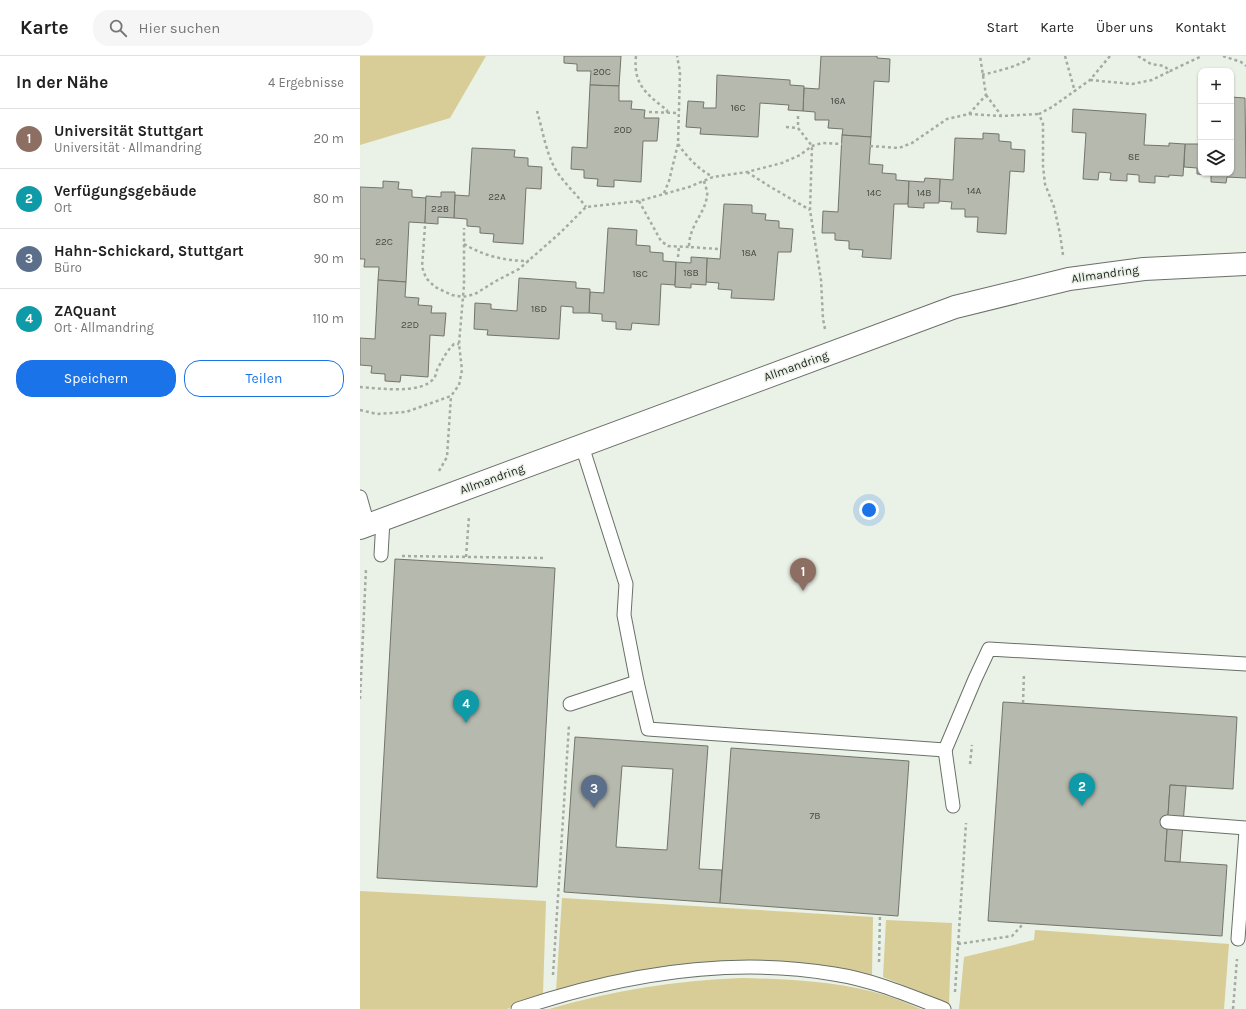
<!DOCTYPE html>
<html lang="de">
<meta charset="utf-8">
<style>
:root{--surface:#fff;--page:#f6f6f6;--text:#222;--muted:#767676;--line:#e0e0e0;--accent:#1a73e8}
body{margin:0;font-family:Karla,sans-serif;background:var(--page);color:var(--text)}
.controls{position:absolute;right:12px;top:12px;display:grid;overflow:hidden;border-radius:8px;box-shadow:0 1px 3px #0004}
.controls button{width:36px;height:36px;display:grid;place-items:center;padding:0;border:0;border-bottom:1px solid var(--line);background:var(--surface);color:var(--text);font:20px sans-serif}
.you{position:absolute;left:509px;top:454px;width:14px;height:14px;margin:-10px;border:3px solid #fff;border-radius:50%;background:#1a73e8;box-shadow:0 0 0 6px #1a73e833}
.badge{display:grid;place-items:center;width:26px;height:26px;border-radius:50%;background:var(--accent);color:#fff;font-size:13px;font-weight:700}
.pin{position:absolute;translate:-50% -33px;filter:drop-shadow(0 1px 2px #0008)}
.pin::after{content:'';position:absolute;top:21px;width:14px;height:12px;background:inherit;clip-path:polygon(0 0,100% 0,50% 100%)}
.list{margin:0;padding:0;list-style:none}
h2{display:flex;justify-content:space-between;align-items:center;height:52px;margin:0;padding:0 16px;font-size:17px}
h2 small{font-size:13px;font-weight:400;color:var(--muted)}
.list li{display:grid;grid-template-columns:26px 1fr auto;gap:12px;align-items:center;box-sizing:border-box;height:60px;padding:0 16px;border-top:1px solid var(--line)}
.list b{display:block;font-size:15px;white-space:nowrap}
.list p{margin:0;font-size:13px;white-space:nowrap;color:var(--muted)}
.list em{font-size:13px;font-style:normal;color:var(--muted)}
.actions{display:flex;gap:8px;padding:12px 16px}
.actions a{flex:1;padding:9px 0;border:1px solid var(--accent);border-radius:16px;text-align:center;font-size:14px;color:var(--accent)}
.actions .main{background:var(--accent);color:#fff}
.icon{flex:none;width:22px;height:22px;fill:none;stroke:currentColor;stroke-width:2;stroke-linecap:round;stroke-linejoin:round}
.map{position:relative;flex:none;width:886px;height:953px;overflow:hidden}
header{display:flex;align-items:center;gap:24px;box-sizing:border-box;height:56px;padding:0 20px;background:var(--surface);border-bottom:1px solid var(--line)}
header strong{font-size:19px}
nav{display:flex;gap:22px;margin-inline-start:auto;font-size:14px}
.search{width:280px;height:36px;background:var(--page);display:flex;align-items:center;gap:10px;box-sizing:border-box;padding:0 14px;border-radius:16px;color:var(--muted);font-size:15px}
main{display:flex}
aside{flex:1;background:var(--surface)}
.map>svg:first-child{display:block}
</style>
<header>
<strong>Karte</strong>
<div class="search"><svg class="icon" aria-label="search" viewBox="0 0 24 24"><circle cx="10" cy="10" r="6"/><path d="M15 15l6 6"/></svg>Hier suchen</div>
<nav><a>Start</a><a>Karte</a><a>Über uns</a><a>Kontakt</a></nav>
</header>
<main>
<aside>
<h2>In der Nähe<small>4 Ergebnisse</small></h2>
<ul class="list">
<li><span class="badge" style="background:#8d6e63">1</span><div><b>Universität Stuttgart</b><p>Universität · Allmandring</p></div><em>20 m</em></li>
<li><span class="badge" style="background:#0f9aa8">2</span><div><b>Verfügungsgebäude</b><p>Ort</p></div><em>80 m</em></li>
<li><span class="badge" style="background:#5c6f8a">3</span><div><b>Hahn-Schickard, Stuttgart</b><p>Büro</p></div><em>90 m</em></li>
<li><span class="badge" style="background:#0f9aa8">4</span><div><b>ZAQuant</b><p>Ort · Allmandring</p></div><em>110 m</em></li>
</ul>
<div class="actions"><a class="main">Speichern</a><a>Teilen</a></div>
</aside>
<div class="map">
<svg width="886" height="953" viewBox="0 0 886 953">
<rect width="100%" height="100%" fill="#eaf1e7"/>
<!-- green -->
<g fill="#d8cd97">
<path d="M0 0H126L90 62 0 89Z"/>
<path d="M0 835 186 845 183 938 147 953H0Z"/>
<path d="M202 842 513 861 512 919 452 909 351 906 270 916 196 935Z"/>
<path d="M526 864 592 867 589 948 523 921Z"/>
<path d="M675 874 869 888 864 953H599L604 901 674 884Z"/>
<path d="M382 922C424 923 468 925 510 935 527 939 545 946 561 953H189C252 935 316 924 382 922Z"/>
</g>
<!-- building -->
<g fill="#b6b9ae" stroke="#73756b" fill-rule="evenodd">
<path d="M204 0H261L259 30 230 29 231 15H217V8L204 7Z"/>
<path d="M461 0H517V2L530 3 529 26 514 25 511 81 482 79 483 73 468 72 469 64H455V56L443 55 444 32 459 33Z"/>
<path d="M357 19 430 24V29L444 30 443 55 428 54 429 49 400 47 398 81 340 78 341 72 326 71 328 45 344 46 343 52H356Z"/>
<path d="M230 29 259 30V45H272L271 53 285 54 284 62H299L297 85H283L281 126 254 124V131L237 130 238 123 224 122V114L211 113 212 91 227 92Z"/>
<path d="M871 41 885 42 886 122 867 121 866 127 851 126V119L837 118V112L824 111 825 88H839L841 56V117H871Z"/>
<path d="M713 53 786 58 784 89 809 90V87L825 88 823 120 809 119V121L795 120V127L779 126V119L767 118V125L750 124 751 117 739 116 738 124 723 123 726 77 712 76Z"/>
<path d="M623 77 639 78V85L651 86V93L665 94 664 116 650 115 646 178 617 176 618 161H605V153H591L592 146 579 145 580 123 593 124 595 82 623 83Z"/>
<path d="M482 79 511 81 509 108 523 109 522 117 536 118V124L549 125 548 148H534L531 203 502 201 503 194 489 193V185L475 184V177H462L463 155 478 156Z"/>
<path d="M112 92 155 94 154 101 168 102V110L182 111 181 133 166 132 163 188 133 186 134 178 120 177V171L107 170V163L94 162 95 139 109 140Z"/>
<path d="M565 122 580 123 579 147H564V152L548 151 549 125 564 126Z"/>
<path d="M23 125 39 126 38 133 52 134V141L66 142 65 167 49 166 46 226 18 224 19 211H4L5 203H0V131L23 132Z"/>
<path d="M81 136H95L94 162 78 161V168L65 167 66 140 81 141Z"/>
<path d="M364 148 392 149V157L406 158 405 164 419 165V172L433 173 431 196H418L414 244 371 242 372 234 358 233 359 227 346 226 347 202 360 203Z"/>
<path d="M248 172 277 174 276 189 290 190V196L303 197V205L316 206 315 229 301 228 299 269 272 267 271 274 256 273V266L242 265V258L229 257 230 236 244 237Z"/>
<path d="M331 201 347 202 346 229 331 228V232L315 231 316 206 331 207Z"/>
<path d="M159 222 216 226V232L230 233 229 257H213V251L201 250 199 283 127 279 128 274 114 273 115 247 131 248V253L157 255Z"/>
<path d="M18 224 46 226 45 241 59 242 58 249 72 250 71 257H86L84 280 70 279 68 321 41 319 40 326 25 325V318L11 317 12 310 0 309V282L15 283Z"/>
<path d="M35 503 195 512 177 831 17 822Z"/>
<path d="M643 646 877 661 873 733 810 729 805 805 867 809 862 880 628 865Z"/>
<path d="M215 681 348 690 339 813 362 814 360 847 204 836ZM262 710 313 713 307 794 256 791Z"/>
<path d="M371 692 549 705 538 860 360 847Z"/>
<path d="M810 729 826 730 820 806 805 805Z"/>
</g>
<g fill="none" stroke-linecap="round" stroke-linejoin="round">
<defs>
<g id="lane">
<path d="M222 390 266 528 264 559 277 626 288 673 585 694 615 623 629 593 886 608"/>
<path d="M0 441 8 469"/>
<path d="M21 499 23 464"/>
<path d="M210 648 277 626"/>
<path d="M585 694 593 750"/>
<path d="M807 766 886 772"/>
<path d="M878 883 886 775"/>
<path d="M158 953C259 919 369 900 474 918 513 924 548 939 584 953"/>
</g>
<path id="street" d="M0 472 595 251 709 223 784 213 886 208"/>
</defs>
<!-- lane casing -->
<use href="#lane" stroke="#6a7068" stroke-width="15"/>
<!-- street casing -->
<use href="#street" stroke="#6a7068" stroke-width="24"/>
<!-- path -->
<g stroke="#a5aba3" stroke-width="2.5" stroke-dasharray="3 3" stroke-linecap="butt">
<path d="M276 0C273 28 286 38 307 54V57"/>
<path d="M705 0 715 36"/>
<path d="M778 0 791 8 804 10 810 15 842 0"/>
<path d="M863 0 881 6 886 10"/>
<path d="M622 19C634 16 665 9 672 0"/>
<path d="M730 24 772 28 792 24 810 15"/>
<path d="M626 39 641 59"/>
<path d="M177 55C183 75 187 104 200 120 208 131 218 140 226 151"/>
<path d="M289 56 319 57"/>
<path d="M609 58 626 39 620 0"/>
<path d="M438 60V72L452 90 450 154 461 224 463 263 465 273"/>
<path d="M426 71 438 72"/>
<path d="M318 88C328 102 338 113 353 121"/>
<path d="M510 90 539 92 552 87 587 63 609 58 641 60 679 58"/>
<path d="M387 116 409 130 450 154"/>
<path d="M344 125C345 130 348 135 347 140 345 158 329 169 329 191L358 193"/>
<path d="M304 137 309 125 318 88 320 16 317 0"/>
<path d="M279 145 301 185 308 190 329 191"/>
<path d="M65 170 62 211 66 222 75 231 92 239 103 241 115 238 136 225 159 213 200 177 226 151 279 145 329 131 353 121 387 116 422 107 440 99 452 90 462 87 482 88"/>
<path d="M104 188C124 200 145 205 169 205"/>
<path d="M703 199 700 178 694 151 685 128 683 110V68L679 58 692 51 730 24 750 0"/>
<path d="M318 201 319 190"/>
<path d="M0 331C18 332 62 339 74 322 76 320 76 316 77 314 82 304 86 296 94 288H99"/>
<path d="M0 354 17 358 46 356 91 340 99 329 102 314 99 288 104 229V172"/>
<path d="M79 415 87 401 91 340"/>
<path d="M42 500 185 502"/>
<path d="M106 501 109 460"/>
<path d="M0 643 6 513"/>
<path d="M663 647 664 617"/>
<path d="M610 708 612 689"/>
<path d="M598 888 652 880 664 867"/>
<path d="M519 906 520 858"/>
<path d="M193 919 209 669"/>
<path d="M595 936 606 767"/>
<path d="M873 953 877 903"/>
</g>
<!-- lane -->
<use href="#lane" stroke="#fff" stroke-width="13"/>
<!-- street -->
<use href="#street" stroke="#fff" stroke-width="22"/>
</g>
<g text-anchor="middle" stroke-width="3" stroke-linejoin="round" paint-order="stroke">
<!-- number labels -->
<g font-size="10" fill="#484c46">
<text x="242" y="19">20C</text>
<text x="478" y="48">16A</text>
<text x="378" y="55">16C</text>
<text x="263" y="77">20D</text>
<text x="774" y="104">8E</text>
<text x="614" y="138">14A</text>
<text x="514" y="140">14C</text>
<text x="564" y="140">14B</text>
<text x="137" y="144">22A</text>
<text x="80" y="156">22B</text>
<text x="24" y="189">22C</text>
<text x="389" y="200">18A</text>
<text x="331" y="220">18B</text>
<text x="280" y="221">18C</text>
<text x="179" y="256">18D</text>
<text x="50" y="272">22D</text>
<text x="455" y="763">7B</text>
</g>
<!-- street labels -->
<g font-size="12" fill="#242723" stroke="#eaf1e7">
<text transform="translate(745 218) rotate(-8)" y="4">Allmandring</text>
<text transform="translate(436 310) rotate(-20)" y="4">Allmandring</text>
<text transform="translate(132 423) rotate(-20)" y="4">Allmandring</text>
</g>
</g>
</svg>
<div class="controls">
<button>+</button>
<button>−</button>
<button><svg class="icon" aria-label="layers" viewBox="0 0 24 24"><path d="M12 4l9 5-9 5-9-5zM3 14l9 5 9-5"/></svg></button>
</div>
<div class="you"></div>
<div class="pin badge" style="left:443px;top:535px;background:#8d6e63">1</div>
<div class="pin badge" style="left:722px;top:750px;background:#0f9aa8">2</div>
<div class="pin badge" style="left:234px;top:752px;background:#5c6f8a">3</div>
<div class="pin badge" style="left:106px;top:667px;background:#0f9aa8">4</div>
</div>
</main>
